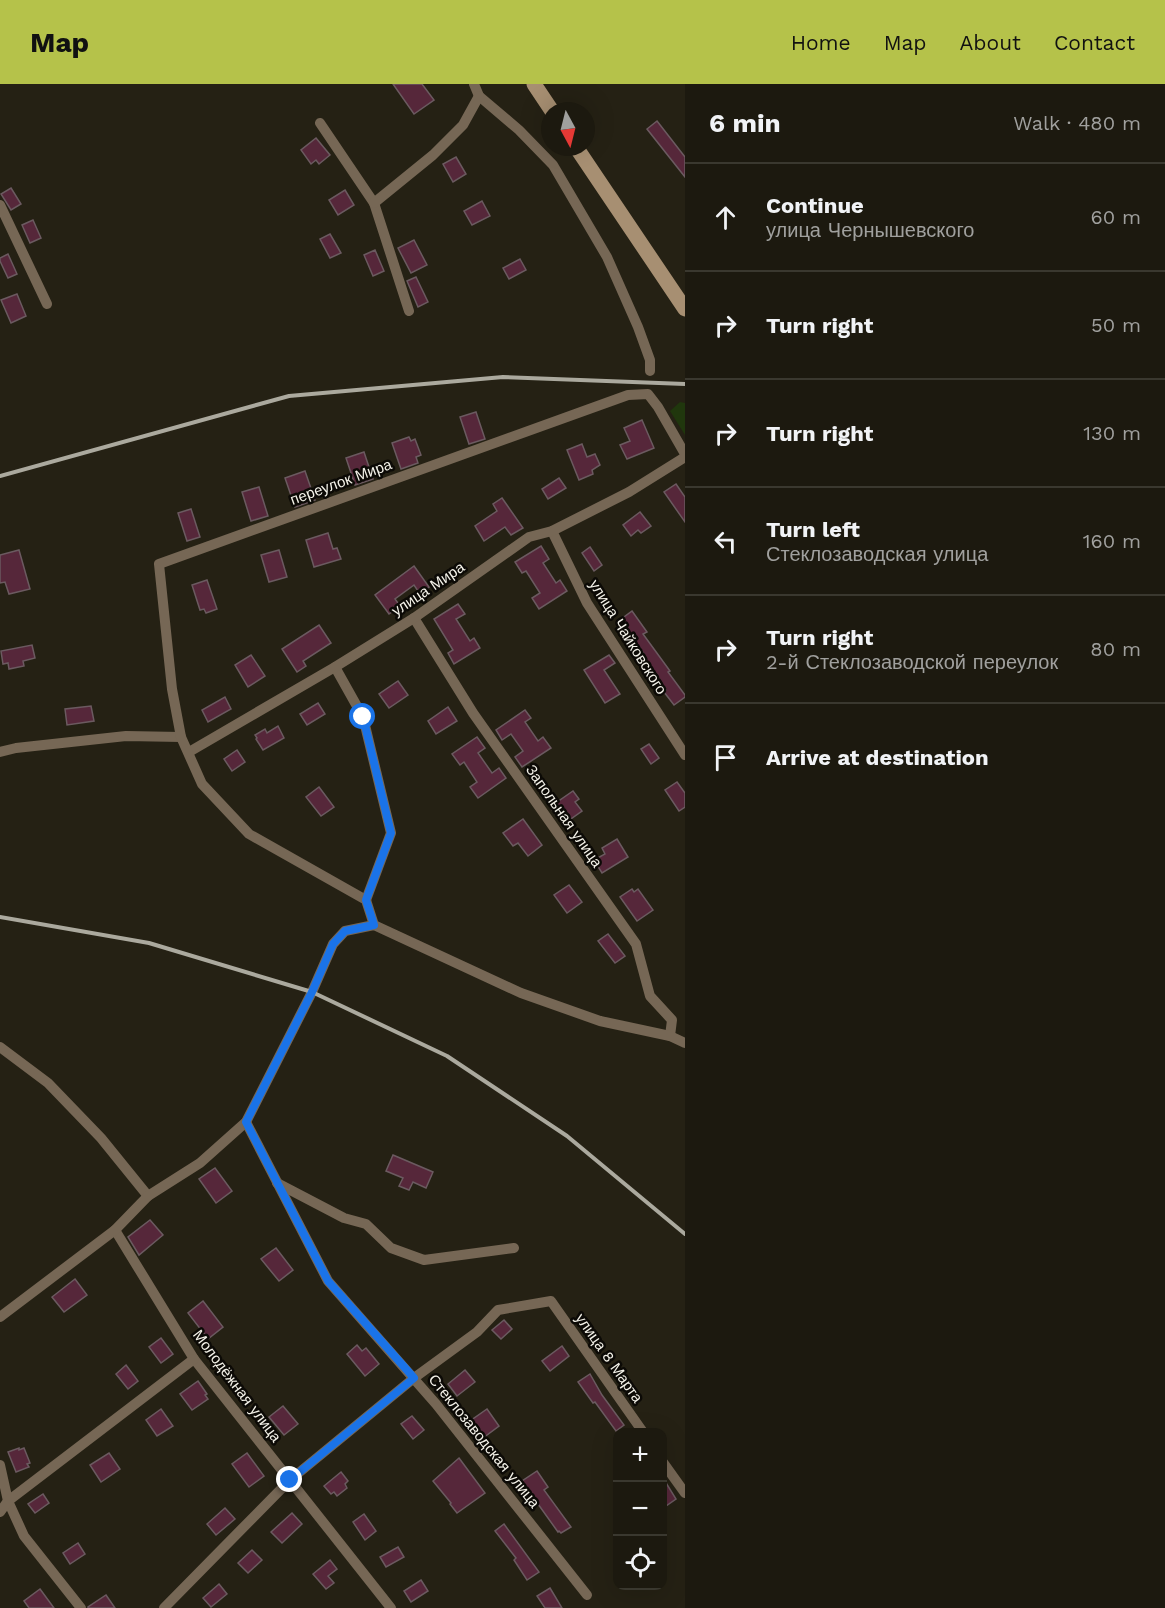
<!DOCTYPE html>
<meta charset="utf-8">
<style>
:root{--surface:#1c190f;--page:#29261d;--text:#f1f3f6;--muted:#a0a09e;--line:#3a382f;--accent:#b5c24a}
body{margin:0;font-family:"Work Sans",sans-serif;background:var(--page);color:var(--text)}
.controls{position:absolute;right:18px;bottom:18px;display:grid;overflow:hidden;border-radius:12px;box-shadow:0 6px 24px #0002}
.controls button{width:54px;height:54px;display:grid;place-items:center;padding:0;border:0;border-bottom:2px solid var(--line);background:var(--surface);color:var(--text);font:30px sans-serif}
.compass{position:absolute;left:541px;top:18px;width:54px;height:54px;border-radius:50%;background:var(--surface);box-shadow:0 6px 24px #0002;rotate:173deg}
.stop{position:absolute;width:18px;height:18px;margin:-14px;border:4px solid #1a73e8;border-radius:50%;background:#fff}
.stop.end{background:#1a73e8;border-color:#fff;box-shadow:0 2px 6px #0008}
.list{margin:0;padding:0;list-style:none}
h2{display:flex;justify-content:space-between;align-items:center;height:78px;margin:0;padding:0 24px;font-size:26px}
h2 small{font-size:20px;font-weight:400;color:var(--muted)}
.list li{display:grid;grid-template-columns:39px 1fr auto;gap:18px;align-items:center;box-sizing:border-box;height:108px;padding:0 24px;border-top:2px solid var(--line)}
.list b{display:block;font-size:22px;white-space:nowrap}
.list p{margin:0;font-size:20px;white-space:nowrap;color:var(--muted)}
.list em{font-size:20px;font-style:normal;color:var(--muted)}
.icon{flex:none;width:33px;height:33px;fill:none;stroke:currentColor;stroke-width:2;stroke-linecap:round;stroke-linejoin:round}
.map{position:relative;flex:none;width:685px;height:1524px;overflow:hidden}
header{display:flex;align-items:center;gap:36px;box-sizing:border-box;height:84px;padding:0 30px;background:var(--accent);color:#111}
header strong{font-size:28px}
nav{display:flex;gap:33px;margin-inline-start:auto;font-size:21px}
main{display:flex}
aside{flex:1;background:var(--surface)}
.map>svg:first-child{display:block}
</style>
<header>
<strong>Map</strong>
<nav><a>Home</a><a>Map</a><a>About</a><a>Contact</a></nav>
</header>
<main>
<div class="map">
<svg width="685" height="1524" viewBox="0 0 685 1524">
<rect width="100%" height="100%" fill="#252114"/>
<!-- green -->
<path fill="#20370d" d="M680 318 685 319V351L670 327Z"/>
<!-- building -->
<g fill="#56273a" stroke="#6b5a60" stroke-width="1.5">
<path d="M393 0H422L434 16 414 30Z"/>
<path d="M657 37 685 73V93L647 45Z"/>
<path d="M316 54 330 71 319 80 316 76 311 80 301 66Z"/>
<path d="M456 73 466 90 453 98 443 80Z"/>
<path d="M11 104 21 120 11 126 1 110Z"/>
<path d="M345 106 354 121 338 131 329 116Z"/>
<path d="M482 117 490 132 472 141 464 127Z"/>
<path d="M33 136 41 154 30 159 22 141Z"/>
<path d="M330 150 341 169 330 174 320 155Z"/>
<path d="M414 156 427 181 411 189 398 164Z"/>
<path d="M375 166 384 187 373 192 364 171Z"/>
<path d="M8 170 17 190 8 194 0 177V174Z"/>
<path d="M520 175 526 186 509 195 503 184Z"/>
<path d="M416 193 428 218 418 223 407 197Z"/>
<path d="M17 210 26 232 11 239 1 216Z"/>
<path d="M476 328 485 355 469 360 460 333Z"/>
<path d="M642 336 654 364 627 375 620 361 630 357 624 344Z"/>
<path d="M409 353 411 357 415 355 421 371 416 373 418 379 401 385 392 359Z"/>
<path d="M582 360 587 373 595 370 600 381 592 386 593 390 579 396 567 366Z"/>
<path d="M364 368 373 395 355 401 346 374Z"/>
<path d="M305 387 315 416 295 423 285 394Z"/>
<path d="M559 394 566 404 548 415 542 405Z"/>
<path d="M676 400 685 413V438L664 408Z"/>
<path d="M259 403 268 432 251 437 242 408Z"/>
<path d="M502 414 523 444 511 451 505 443 484 457 475 442 497 427 493 420Z"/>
<path d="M191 425 200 453 187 457 178 429Z"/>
<path d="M640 428 651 442 641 449 638 446 631 452 623 441Z"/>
<path d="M328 449 333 465 337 464 341 475 314 483 306 456Z"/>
<path d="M541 462 549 475 543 479 556 499 560 496 567 507 539 525 532 514 540 509 526 487 522 489 515 478Z"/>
<path d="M590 463 602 481 594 487 582 469Z"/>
<path d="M19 466 30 505 9 510 5 498 0 499V471Z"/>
<path d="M279 466 287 493 269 498 261 471Z"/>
<path d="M414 482 429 503 420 510 414 501 395 515 400 522 389 530 375 511Z"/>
<path d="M207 496 217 525 206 529 204 525 200 526 192 501Z"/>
<path d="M458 520 465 530 456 535 470 557 474 554 480 564 454 580 448 569 453 566 434 535Z"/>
<path d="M632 527 647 548 643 550 670 587 668 588 685 611V613L674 621 664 608 666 606 642 572 644 570 620 536Z"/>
<path d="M319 541 331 559 303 577 306 582 297 588 282 565Z"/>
<path d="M32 561 35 574 23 577 24 582 9 585 8 579 3 580 1 567Z"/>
<path d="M251 571 265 592 248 603 235 581Z"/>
<path d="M609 571 615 579 604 586 620 610 605 619 584 586Z"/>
<path d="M398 597 408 611 389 624 379 610Z"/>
<path d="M225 613 231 625 208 638 202 626Z"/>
<path d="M318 619 325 630 307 641 300 630Z"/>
<path d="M91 622 94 637 67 641 65 625Z"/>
<path d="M448 623 457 637 436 650 428 637Z"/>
<path d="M525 626 531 634 525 638 538 657 543 653 551 664 522 683 515 673 523 667 511 650 502 656 496 646Z"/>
<path d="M278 642 284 654 263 666 256 655 257 654 255 651 265 645 267 649Z"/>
<path d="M477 653 485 664 478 669 492 689 499 684 506 694 478 714 470 703 477 698 464 678 460 681 452 670Z"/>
<path d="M649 660 659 674 651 680 641 665Z"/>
<path d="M237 666 245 678 232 687 224 675Z"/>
<path d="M677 698 685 709V723L679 727 665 706Z"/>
<path d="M319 703 334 723 321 732 306 713Z"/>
<path d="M573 707 579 715 575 718 582 727 568 737 561 728 556 731 550 723Z"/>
<path d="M523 735 542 761 528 772 518 759 513 762 503 749Z"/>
<path d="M617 755 628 773 602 789 594 776 605 770 602 764Z"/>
<path d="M569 801 582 818 567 829 554 811Z"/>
<path d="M632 805 634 808 638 805 653 826 637 837 620 813Z"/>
<path d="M608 850 625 872 615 879 598 857Z"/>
<path d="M393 1071 433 1088 426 1104 413 1098 409 1106 399 1102 403 1094 386 1087Z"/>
<path d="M215 1084 232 1107 216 1119 199 1095Z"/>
<path d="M150 1136 163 1151 139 1171 128 1153Z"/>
<path d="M276 1164 293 1186 279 1197 261 1175Z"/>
<path d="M75 1195 87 1211 64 1228 52 1213Z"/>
<path d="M203 1217 223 1243 208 1255 188 1229Z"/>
<path d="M504 1236 512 1245 501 1255 492 1246Z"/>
<path d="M161 1254 173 1270 161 1279 149 1263Z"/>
<path d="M357 1261 362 1267 366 1264 379 1280 365 1292 347 1270Z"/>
<path d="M562 1262 569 1272 550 1287 542 1277Z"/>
<path d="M126 1281 138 1297 128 1305 116 1290Z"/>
<path d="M465 1286 475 1298 457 1312 448 1300Z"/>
<path d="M590 1290 602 1311 624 1341 616 1347 595 1318 593 1319 578 1298Z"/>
<path d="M198 1297 207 1310 205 1311 208 1315 192 1326 180 1310Z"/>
<path d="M283 1322 298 1340 284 1351 269 1333Z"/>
<path d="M161 1325 173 1342 157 1352 146 1336Z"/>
<path d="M487 1325 499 1342 483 1354 470 1337Z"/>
<path d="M412 1332 424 1346 413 1355 401 1340Z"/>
<path d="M19 1364V1366L24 1364 30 1379 27 1380 29 1383 16 1388 8 1368Z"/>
<path d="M109 1369 120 1385 101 1398 90 1381Z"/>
<path d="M247 1369 264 1392 249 1403 232 1380Z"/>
<path d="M459 1374 485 1409 457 1429 450 1420 451 1419 433 1397Z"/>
<path d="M537 1387 548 1403 544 1406 571 1443 561 1449 559 1447 558 1448 533 1413 531 1415 519 1399Z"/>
<path d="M341 1388 348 1397 345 1400 347 1404 337 1412 334 1408 331 1410 324 1402Z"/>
<path d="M663 1394 676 1415 663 1424Z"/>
<path d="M43 1410 49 1419 35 1429 28 1420Z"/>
<path d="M225 1424 235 1435 216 1451 207 1440Z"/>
<path d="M292 1429 302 1440 282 1459 271 1448Z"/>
<path d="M364 1430 376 1447 365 1456 353 1438Z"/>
<path d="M504 1440 539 1488 527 1496 514 1476 516 1474 495 1447Z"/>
<path d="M78 1459 85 1470 70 1480 63 1469Z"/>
<path d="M398 1463 404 1473 386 1483 380 1473Z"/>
<path d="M252 1466 262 1476 248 1489 238 1479Z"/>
<path d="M330 1476 337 1485 328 1492 334 1499 326 1505 313 1490Z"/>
<path d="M421 1496 428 1507 411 1518 404 1507Z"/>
<path d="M219 1500 227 1510 211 1523 203 1514Z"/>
<path d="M550 1504 562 1524H545L537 1512Z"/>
<path d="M40 1505 54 1524H29L24 1517Z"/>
<path d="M106 1511 115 1524H88V1523Z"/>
</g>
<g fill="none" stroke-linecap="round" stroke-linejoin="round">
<!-- street -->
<g stroke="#766755" stroke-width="10">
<path d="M474 0 479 12 519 46 553 81 607 173 638 243 650 276V287"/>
<path d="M320 39 374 119 409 227"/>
<path d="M374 119 433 71 463 41 479 12"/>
<path d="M0 121 47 220"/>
<path d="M552 447 587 519 685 671"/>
<path d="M414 534 473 629 636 860 650 912 672 936 670 952"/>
<path d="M335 583 363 633 391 749 366 816"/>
<path d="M0 668 16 664 126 652 181 653"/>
<path d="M189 668 335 583 414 534 529 453 552 447 629 408 685 373"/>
<path d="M374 841 366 816 249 750 202 700 181 653 172 605 159 480 628 311 648 310 658 323 685 370"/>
<path d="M0 963 48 999 101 1054 148 1112"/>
<path d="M246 1038 328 1197 436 1320 587 1511"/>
<path d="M277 1099 344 1134 366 1140 391 1164 424 1176 514 1164"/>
<path d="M115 1146 194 1275 391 1524"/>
<path d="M0 1233 115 1146 148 1112 200 1079 246 1038 312 908 333 860 345 847 374 841 521 909 600 937 670 952 685 959"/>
<path d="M662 1377 685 1409"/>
<path d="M0 1381 8 1417 24 1452 81 1524"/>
<path d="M0 1428 8 1417 194 1275"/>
<path d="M164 1524 290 1396 414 1294 477 1248 498 1226 551 1217 643 1348"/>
</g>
<!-- secondary -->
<g stroke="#a78f72" stroke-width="15">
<path d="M534 0 552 27"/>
<path d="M576 63 685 225"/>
</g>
<!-- rail -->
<g stroke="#aba99e" stroke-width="4">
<path d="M0 392 289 312 503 293 685 300"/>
<path d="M0 833 149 859 312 908 447 972 567 1052 685 1150"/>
</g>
</g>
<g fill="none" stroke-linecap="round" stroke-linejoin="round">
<!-- route -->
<path stroke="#1a73e8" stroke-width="8" d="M290 1396 414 1294 328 1197 246 1038 312 908 333 860 345 847 374 841 366 816 391 749 363 633"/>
</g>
<g text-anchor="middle" stroke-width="5" stroke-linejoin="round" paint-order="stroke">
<!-- street labels -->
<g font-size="15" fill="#f5f3ea" stroke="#0c0a06">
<text transform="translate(341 398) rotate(-20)" y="5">переулок Мира</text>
<text transform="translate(428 505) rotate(-34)" y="5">улица Мира</text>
<text transform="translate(628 553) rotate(58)" y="5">улица Чайковского</text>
<text transform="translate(564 732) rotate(55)" y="5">Запольная улица</text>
<text transform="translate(609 1274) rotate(55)" y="5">улица 8 Марта</text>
<text transform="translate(237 1302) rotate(53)" y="5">Молодёжная улица</text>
<text transform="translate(484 1357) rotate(51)" y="5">Стеклозаводская улица</text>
</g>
</g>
</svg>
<div class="controls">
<button>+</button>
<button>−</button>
<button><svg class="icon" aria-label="locate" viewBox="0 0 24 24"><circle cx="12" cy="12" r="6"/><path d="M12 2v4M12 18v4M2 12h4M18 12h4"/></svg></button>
</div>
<svg class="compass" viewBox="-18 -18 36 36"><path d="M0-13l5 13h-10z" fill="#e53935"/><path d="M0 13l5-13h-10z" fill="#a0a09e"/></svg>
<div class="stop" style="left:363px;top:633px"></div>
<div class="stop end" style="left:290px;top:1396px"></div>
</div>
<aside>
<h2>6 min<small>Walk · 480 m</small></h2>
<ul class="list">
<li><svg class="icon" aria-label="ahead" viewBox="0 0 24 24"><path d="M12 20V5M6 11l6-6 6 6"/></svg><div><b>Continue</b><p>улица Чернышевского</p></div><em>60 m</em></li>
<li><svg class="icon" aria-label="right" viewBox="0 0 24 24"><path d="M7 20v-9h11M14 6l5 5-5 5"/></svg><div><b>Turn right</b></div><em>50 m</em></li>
<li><svg class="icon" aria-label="right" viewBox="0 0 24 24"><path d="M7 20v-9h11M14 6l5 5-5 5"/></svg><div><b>Turn right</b></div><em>130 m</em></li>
<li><svg class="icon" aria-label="left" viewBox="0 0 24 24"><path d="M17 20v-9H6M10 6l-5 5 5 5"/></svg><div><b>Turn left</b><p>Стеклозаводская улица</p></div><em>160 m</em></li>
<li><svg class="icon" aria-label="right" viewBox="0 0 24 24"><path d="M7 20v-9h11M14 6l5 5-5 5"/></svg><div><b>Turn right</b><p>2-й Стеклозаводской переулок</p></div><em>80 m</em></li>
<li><svg class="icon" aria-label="arrive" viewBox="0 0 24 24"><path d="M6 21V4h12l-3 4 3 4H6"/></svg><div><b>Arrive at destination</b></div></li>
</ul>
</aside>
</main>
